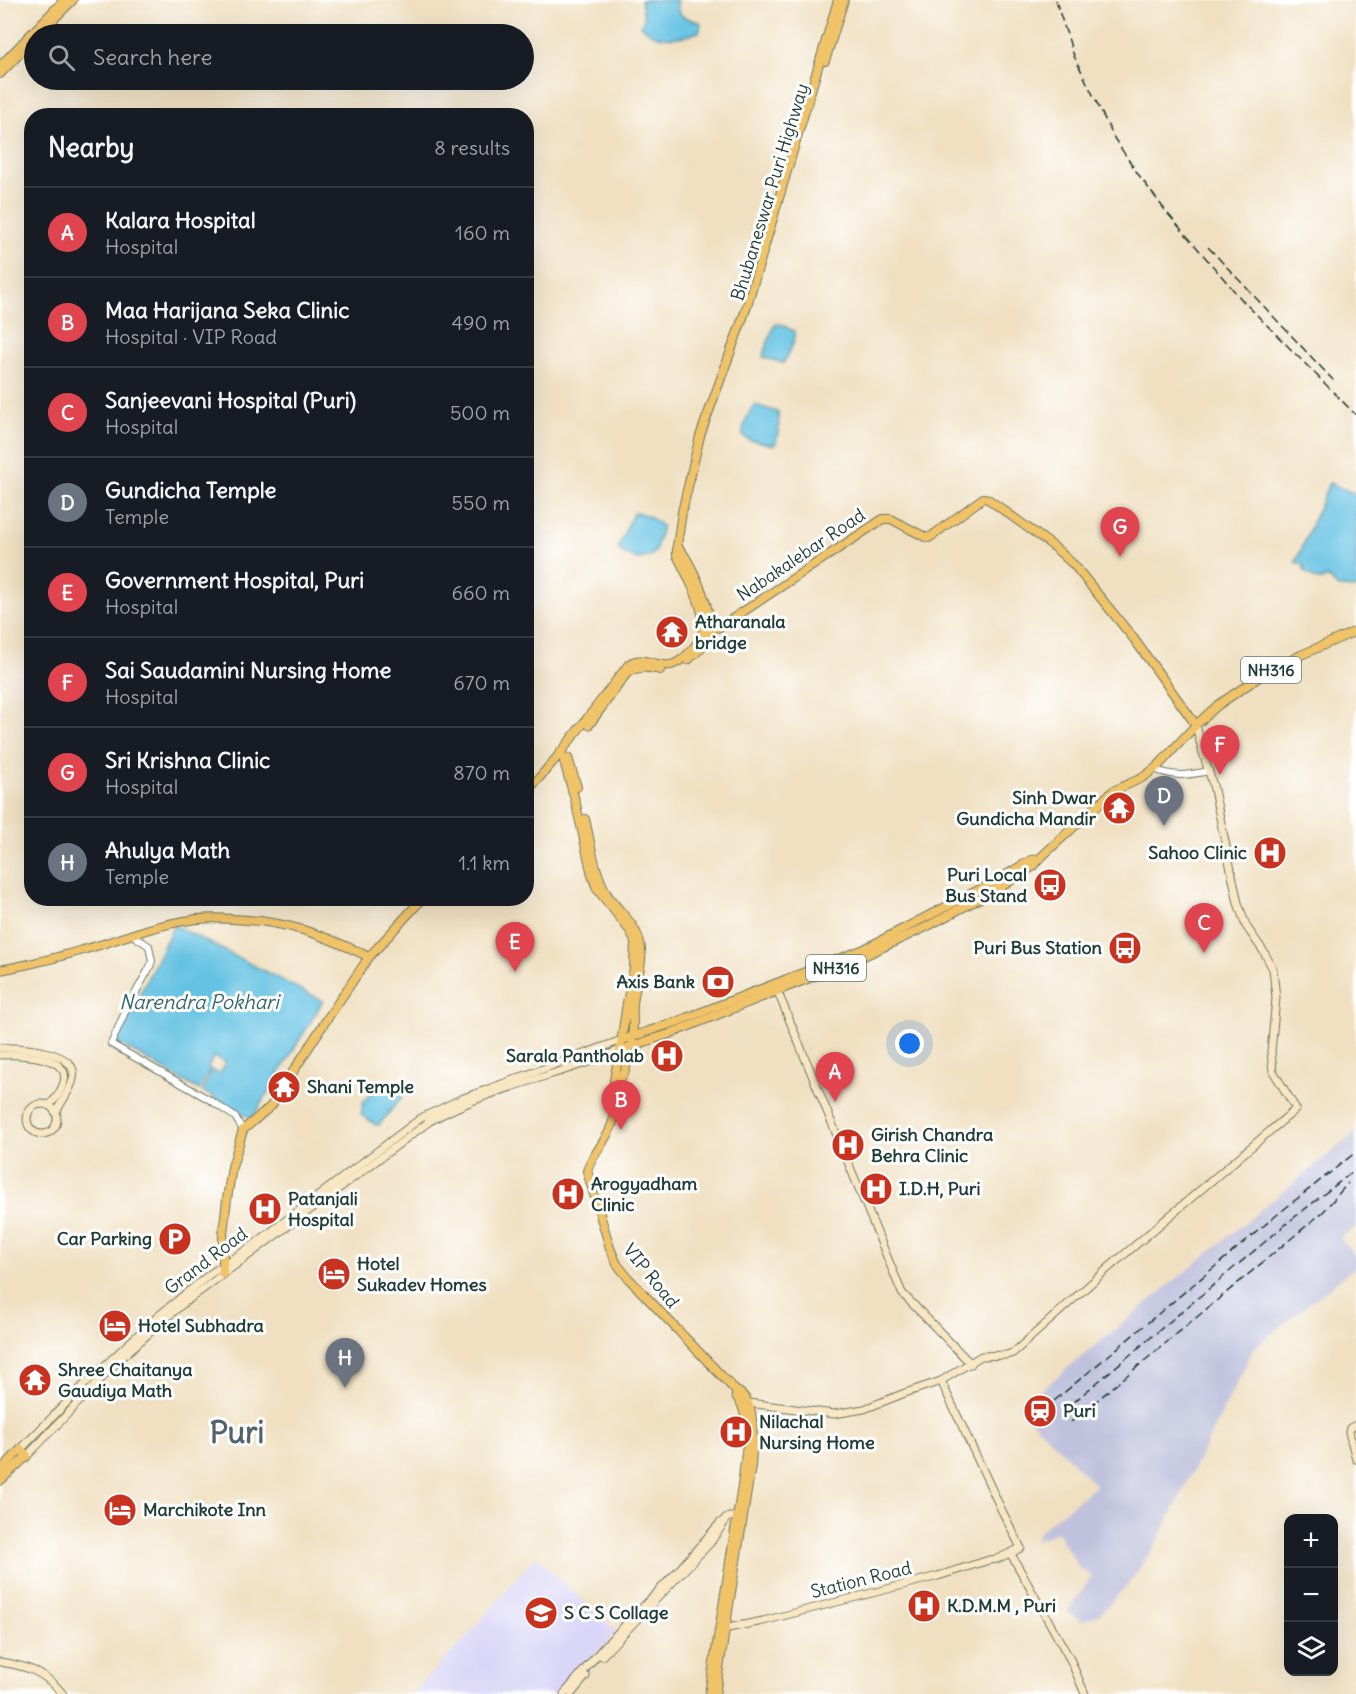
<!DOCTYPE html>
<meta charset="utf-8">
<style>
:root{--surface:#171b24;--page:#20242c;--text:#f1f3f6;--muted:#9ea1a6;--line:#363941;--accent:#c8321e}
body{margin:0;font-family:Delius,sans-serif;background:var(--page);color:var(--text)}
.controls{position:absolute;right:18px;bottom:18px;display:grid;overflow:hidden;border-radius:12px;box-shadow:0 6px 24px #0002}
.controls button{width:54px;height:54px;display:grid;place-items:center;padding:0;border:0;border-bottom:2px solid var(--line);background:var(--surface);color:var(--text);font:30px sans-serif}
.you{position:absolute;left:910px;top:1044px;width:21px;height:21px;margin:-15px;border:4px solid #fff;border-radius:50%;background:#1a73e8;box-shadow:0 0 0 9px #1a73e833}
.badge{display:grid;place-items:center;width:39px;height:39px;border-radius:50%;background:var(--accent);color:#fff;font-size:20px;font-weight:700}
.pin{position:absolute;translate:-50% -50px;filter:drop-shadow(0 2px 3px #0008)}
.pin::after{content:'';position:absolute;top:32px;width:21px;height:18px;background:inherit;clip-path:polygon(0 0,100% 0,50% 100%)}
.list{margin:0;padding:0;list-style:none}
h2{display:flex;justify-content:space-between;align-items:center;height:78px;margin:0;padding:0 24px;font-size:26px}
h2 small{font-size:20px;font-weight:400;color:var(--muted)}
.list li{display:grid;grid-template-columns:39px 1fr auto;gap:18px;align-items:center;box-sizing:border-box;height:90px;padding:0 24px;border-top:2px solid var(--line)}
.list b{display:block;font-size:22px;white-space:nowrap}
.list p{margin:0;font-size:20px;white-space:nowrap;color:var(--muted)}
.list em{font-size:20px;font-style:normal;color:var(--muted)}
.icon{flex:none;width:33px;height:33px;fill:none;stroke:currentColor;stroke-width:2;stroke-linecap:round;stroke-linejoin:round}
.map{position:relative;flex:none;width:1356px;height:1694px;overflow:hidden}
.search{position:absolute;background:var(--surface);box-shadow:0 6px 24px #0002;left:24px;top:24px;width:510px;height:66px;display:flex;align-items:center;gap:15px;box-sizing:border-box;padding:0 21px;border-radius:33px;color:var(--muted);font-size:22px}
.panel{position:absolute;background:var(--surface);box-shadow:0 6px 24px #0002;left:24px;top:108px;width:510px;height:798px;border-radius:24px}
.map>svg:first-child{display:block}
</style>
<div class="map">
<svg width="1356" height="1694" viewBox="0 0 1356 1694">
<rect width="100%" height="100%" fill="#fff"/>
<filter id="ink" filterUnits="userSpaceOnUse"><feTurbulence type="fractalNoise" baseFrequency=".0167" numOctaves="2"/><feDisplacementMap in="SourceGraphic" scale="12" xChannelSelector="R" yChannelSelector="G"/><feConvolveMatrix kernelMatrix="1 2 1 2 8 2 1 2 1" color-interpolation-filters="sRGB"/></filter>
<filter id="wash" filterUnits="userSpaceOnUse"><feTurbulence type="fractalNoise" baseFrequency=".008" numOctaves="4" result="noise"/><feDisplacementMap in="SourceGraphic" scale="24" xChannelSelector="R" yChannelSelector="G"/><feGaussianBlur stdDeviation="1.35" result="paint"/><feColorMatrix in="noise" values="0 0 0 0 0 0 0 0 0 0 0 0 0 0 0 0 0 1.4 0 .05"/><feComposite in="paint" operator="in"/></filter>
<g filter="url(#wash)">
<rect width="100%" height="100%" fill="#f0e0c1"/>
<!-- built -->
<path fill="#dad6f7" d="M535 1556 617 1632 557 1694H418L413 1692 464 1640Z"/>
<!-- industrial -->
<path fill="#c0c2dd" d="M1356 1132V1227L1340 1238 1356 1257V1266L1254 1348 1159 1539 1131 1581 1100 1614 1082 1621 1067 1612 1092 1576 1079 1568 1057 1532 1034 1541 1039 1531 1096 1486 1019 1408Z"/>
<!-- water -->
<g fill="#65c2e3" stroke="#42808c" stroke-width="1.5">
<path d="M641 0H677C677 18 685 18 700 22L701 24 699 32C679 39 658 42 641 26L644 19Z"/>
<path d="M776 324H781L795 332C795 343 789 353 783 363L763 357 774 325Z"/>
<path d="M755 405 778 412 779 427 776 443 774 445 750 440 743 436C742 427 748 412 755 405Z"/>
<path d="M1329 483 1356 494V589L1345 587 1338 588 1327 577 1322 580H1317L1304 571V565L1296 562Z"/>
<path d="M636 512 650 517 662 526 655 552 649 557 638 559 631 557 619 550 618 548 633 513Z"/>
<path d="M174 925 323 1001 252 1119 202 1091 212 1070 220 1074 225 1062 213 1057 208 1068 210 1069 199 1090 116 1042Z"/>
<path d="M381 1082 401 1091 402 1097 379 1125H376L361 1115 363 1102Z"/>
</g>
</g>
<g filter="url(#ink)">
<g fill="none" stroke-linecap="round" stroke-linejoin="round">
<defs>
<g id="tertiary">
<path d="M1154 769C1175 778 1188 775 1209 771"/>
<path d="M131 934 149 946 152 961 150 967 126 1010 111 1044 210 1100 235 1117 243 1130"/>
</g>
<g id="secondary">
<path d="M777 990 902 1293 971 1364"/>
<path d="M0 1048C18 1047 80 1050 73 1079 71 1090 61 1102 56 1112"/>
<path d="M0 1055C18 1054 75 1055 63 1085 60 1093 55 1100 49 1105"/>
<circle cx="42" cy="1119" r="15"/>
<path d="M749 1403 834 1414 864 1409 905 1393 941 1381 981 1356 1006 1355 1013 1353 1106 1270 1296 1109 1273 1071 1271 1052 1276 998 1273 969 1264 952 1246 926 1238 903 1213 785 1202 750 1196 725"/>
<path d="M1356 1425 1350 1428 1349 1432 1356 1459"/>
<path d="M21 1449 86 1383 157 1317 210 1274 252 1246 421 1118 461 1099 622 1040"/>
<path d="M27 1456 123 1356 180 1306 430 1121C489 1088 558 1076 620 1050"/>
<path d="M1011 1554 1071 1661 1085 1694"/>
<path d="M723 1629 763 1621 938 1576 989 1560 997 1559 1021 1548 1002 1511 941 1381"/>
<path d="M602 1656 710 1543 724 1523"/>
<path d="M0 1662C27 1666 45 1672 63 1694"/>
<path d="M564 1694 603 1648 676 1573 720 1523 729 1517H740"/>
<path d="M571 1694 586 1676"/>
</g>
<g id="primary">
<path d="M704 630 720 627 883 519H891L925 537 929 538 983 498 988 499 1053 546 1074 565 1134 639 1196 725"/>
<path d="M620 1050 614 1080 616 1113 609 1132 590 1163 587 1171 610 1248 617 1264 629 1279 736 1391C759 1400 752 1446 751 1466L715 1694"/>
<path d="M615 1090 625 1071 630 1047"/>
<path d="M223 1274V1233L227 1199 232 1167 243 1130 271 1106 327 1019 369 957"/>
<path d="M0 1471 21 1449 27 1456 0 1481"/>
<path d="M709 1694 742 1486 747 1444 746 1419 742 1405 736 1396V1391"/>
</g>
<g id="trunk">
<path d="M39 34 73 0"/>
<path d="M825 61 844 0"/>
<path d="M0 66 64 0"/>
<path d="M0 74 34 39"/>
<path d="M677 546C691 561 715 614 709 634 706 645 696 653 688 660"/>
<path d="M589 725 627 673C638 666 648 667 660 670"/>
<path d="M561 751 575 800 592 875 597 889 631 932 635 942 634 968 627 1003 620 1050 669 1034 860 958 926 927 1001 887 1034 866 1039 859 1113 791 1142 778 1157 767 1196 725 1218 705 1265 673 1301 655 1356 631"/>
<path d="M558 756 629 664C643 655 655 667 670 665 677 664 684 658 689 653 694 647 700 641 702 634 709 613 686 574 677 555V546L682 512 700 436 745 312 838 0"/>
<path d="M568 758 577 787"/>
<path d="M526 793 558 756"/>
<path d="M585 819C591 844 594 872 607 894 617 910 633 921 639 939 646 959 635 983 633 1003 632 1015 634 1028 632 1040"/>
<path d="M0 970C33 964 71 954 103 944 132 934 161 924 191 920 205 917 219 918 233 919 286 921 322 934 369 957L423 898"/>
<path d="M622 1040 676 1022 862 950 994 882 1031 860 1039 859"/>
</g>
</defs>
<!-- tertiary casing -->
<use href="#tertiary" stroke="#687665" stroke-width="8"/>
<!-- secondary casing -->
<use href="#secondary" stroke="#687665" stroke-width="9"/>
<!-- primary casing -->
<use href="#primary" stroke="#687665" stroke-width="10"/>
<!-- trunk casing -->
<use href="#trunk" stroke="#687665" stroke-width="10"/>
<!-- tertiary -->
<use href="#tertiary" stroke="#fff" stroke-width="6"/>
<!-- secondary -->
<use href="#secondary" stroke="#f9e7c3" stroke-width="7"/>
<!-- primary -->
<use href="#primary" stroke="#f1c369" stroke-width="8"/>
<!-- trunk -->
<use href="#trunk" stroke="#f1c369" stroke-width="8"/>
<!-- rail -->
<g stroke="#1f3d34" stroke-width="1.5" stroke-dasharray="9 4.5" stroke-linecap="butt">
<path d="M1056 0 1059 11 1074 56 1114 138 1138 174 1168 214 1243 301 1356 415"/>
<path d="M1208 247 1333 380"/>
<path d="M1054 1401 1278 1214 1356 1152"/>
<path d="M1063 1411 1291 1220 1356 1169"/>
<path d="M1071 1422 1323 1212 1348 1183"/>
</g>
</g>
</g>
<!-- icons -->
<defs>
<symbol id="temple-disc" viewBox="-11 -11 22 22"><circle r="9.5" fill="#c8321e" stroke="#fff"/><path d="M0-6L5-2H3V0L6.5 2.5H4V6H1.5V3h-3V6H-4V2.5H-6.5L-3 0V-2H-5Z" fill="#fff"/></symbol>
<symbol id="hospital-disc" viewBox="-11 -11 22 22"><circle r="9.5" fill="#c8321e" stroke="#fff"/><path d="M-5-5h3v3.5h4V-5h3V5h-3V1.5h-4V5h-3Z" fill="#fff"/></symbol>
<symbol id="bus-disc" viewBox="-11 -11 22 22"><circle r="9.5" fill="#c8321e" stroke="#fff"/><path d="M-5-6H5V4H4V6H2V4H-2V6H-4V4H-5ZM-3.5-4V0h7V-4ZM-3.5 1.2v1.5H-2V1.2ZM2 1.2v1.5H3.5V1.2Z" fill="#fff"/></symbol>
<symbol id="bank-disc" viewBox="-11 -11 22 22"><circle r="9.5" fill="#c8321e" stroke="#fff"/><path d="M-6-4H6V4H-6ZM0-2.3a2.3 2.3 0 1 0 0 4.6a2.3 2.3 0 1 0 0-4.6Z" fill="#fff"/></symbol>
<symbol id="parking-disc" viewBox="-11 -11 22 22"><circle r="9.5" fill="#c8321e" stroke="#fff"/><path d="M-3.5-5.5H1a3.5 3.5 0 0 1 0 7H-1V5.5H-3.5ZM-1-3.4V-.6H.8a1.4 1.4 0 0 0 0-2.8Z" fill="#fff"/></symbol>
<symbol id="hotel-disc" viewBox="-11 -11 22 22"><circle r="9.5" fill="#c8321e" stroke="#fff"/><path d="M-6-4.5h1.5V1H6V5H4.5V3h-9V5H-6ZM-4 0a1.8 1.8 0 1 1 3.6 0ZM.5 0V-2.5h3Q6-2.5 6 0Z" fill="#fff"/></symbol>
<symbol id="station-disc" viewBox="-11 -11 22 22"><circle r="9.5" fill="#c8321e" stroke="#fff"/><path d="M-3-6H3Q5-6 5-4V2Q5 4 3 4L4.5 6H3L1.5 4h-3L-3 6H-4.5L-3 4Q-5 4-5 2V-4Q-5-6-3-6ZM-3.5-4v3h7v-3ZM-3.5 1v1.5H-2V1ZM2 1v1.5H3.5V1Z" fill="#fff"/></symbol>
<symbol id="university-disc" viewBox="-11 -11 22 22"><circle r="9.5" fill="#c8321e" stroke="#fff"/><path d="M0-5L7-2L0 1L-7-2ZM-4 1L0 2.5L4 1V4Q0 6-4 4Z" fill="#fff"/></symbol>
</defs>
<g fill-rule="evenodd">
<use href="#temple-disc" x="653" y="613" width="38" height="38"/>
<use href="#temple-disc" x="1100" y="789" width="38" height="38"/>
<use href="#hospital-disc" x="1251" y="834" width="38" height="38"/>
<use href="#bus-disc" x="1031" y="866" width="38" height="38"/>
<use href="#bus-disc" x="1106" y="929" width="38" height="38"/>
<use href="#bank-disc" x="699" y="963" width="38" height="38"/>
<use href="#hospital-disc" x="648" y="1037" width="38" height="38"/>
<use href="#temple-disc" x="265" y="1068" width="38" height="38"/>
<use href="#hospital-disc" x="829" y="1126" width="38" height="38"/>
<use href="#hospital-disc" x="857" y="1170" width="38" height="38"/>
<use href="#hospital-disc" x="549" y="1175" width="38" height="38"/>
<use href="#hospital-disc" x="246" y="1190" width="38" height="38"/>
<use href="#parking-disc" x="156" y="1220" width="38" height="38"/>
<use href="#hotel-disc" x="315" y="1255" width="38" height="38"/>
<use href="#hotel-disc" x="96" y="1307" width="38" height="38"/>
<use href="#temple-disc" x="16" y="1361" width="38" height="38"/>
<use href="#station-disc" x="1021" y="1392" width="38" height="38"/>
<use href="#hospital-disc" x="717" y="1413" width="38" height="38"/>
<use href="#hotel-disc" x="101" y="1491" width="38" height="38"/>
<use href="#hospital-disc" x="905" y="1587" width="38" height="38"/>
<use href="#university-disc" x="522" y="1594" width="38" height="38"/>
</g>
<g text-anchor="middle" stroke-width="6" stroke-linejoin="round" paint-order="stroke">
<!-- shield labels -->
<g fill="#fff" stroke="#627771" stroke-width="1.5">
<rect x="1241" y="657" width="60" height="26" rx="4.5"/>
<rect x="806" y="955" width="60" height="26" rx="4.5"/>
</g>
<g font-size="16" font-weight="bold" fill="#1f3d34">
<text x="1271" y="676">NH316</text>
<text x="836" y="974">NH316</text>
</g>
<!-- street labels -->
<g font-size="18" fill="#1f3d34" stroke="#fff">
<text transform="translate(770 192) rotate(-73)" y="6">Bhubaneswar Puri Highway</text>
<text transform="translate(801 555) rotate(-34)" y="6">Nabakalebar Road</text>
<text transform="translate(206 1261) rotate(-37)" y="6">Grand Road</text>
<text transform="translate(651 1276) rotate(51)" y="6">VIP Road</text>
<text transform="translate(861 1580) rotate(-14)" y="6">Station Road</text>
</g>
<!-- poi labels -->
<g font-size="18" font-weight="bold" fill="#1f3d34" stroke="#fff" text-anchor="start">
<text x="695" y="628">Atharanala<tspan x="695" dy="21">bridge</tspan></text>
<text x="1096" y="804" text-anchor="end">Sinh Dwar<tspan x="1096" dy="21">Gundicha Mandir</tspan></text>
<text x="1247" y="859" text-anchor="end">Sahoo Clinic</text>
<text x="1027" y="881" text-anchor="end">Puri Local<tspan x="1027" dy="21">Bus Stand</tspan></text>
<text x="1102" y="954" text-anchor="end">Puri Bus Station</text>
<text x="695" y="988" text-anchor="end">Axis Bank</text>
<text x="644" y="1062" text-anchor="end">Sarala Pantholab</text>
<text x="307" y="1093">Shani Temple</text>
<text x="871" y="1141">Girish Chandra<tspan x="871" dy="21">Behra Clinic</tspan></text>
<text x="591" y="1190">Arogyadham<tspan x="591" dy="21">Clinic</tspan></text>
<text x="899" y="1195">I.D.H, Puri</text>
<text x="288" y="1205">Patanjali<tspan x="288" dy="21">Hospital</tspan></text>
<text x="152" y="1245" text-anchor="end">Car Parking</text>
<text x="357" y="1270">Hotel<tspan x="357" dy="21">Sukadev Homes</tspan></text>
<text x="138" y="1332">Hotel Subhadra</text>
<text x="58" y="1376">Shree Chaitanya<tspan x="58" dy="21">Gaudiya Math</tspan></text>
<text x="1063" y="1417">Puri</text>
<text x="759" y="1428">Nilachal<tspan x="759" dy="21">Nursing Home</tspan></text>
<text x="143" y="1516">Marchikote Inn</text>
<text x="947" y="1612">K.D.M.M , Puri</text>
<text x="564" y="1619">S C S Collage</text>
</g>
<!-- water labels -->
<g font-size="20" font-style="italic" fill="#346569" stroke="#fff">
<text x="199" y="1009">Narendra Pokhari</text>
</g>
<!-- town labels -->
<g font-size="30" font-weight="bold" fill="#52626b" stroke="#fff">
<text x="237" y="1443">Puri</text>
</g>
</g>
</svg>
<div class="controls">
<button>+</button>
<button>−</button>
<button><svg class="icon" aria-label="layers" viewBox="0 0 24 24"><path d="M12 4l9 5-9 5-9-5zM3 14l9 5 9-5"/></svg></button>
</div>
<div class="you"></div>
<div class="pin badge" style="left:835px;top:1102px;background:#e0444e">A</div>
<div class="pin badge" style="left:621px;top:1130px;background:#e0444e">B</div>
<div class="pin badge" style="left:1204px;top:953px;background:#e0444e">C</div>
<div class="pin badge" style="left:1164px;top:826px;background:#6b7280">D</div>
<div class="pin badge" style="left:515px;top:972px;background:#e0444e">E</div>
<div class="pin badge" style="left:1220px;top:775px;background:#e0444e">F</div>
<div class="pin badge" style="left:1120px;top:557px;background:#e0444e">G</div>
<div class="pin badge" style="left:345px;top:1388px;background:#6b7280">H</div>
<div class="search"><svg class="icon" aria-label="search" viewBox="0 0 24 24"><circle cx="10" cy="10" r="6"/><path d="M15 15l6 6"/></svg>Search here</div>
<section class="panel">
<h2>Nearby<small>8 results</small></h2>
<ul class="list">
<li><span class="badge" style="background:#e0444e">A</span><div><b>Kalara Hospital</b><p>Hospital</p></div><em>160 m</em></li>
<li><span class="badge" style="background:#e0444e">B</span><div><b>Maa Harijana Seka Clinic</b><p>Hospital · VIP Road</p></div><em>490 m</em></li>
<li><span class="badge" style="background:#e0444e">C</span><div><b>Sanjeevani Hospital (Puri)</b><p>Hospital</p></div><em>500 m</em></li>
<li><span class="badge" style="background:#6b7280">D</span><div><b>Gundicha Temple</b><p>Temple</p></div><em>550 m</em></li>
<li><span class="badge" style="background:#e0444e">E</span><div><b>Government Hospital, Puri</b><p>Hospital</p></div><em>660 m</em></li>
<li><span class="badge" style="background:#e0444e">F</span><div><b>Sai Saudamini Nursing Home</b><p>Hospital</p></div><em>670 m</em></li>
<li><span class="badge" style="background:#e0444e">G</span><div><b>Sri Krishna Clinic</b><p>Hospital</p></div><em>870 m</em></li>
<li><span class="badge" style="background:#6b7280">H</span><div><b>Ahulya Math</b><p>Temple</p></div><em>1.1 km</em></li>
</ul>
</section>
</div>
